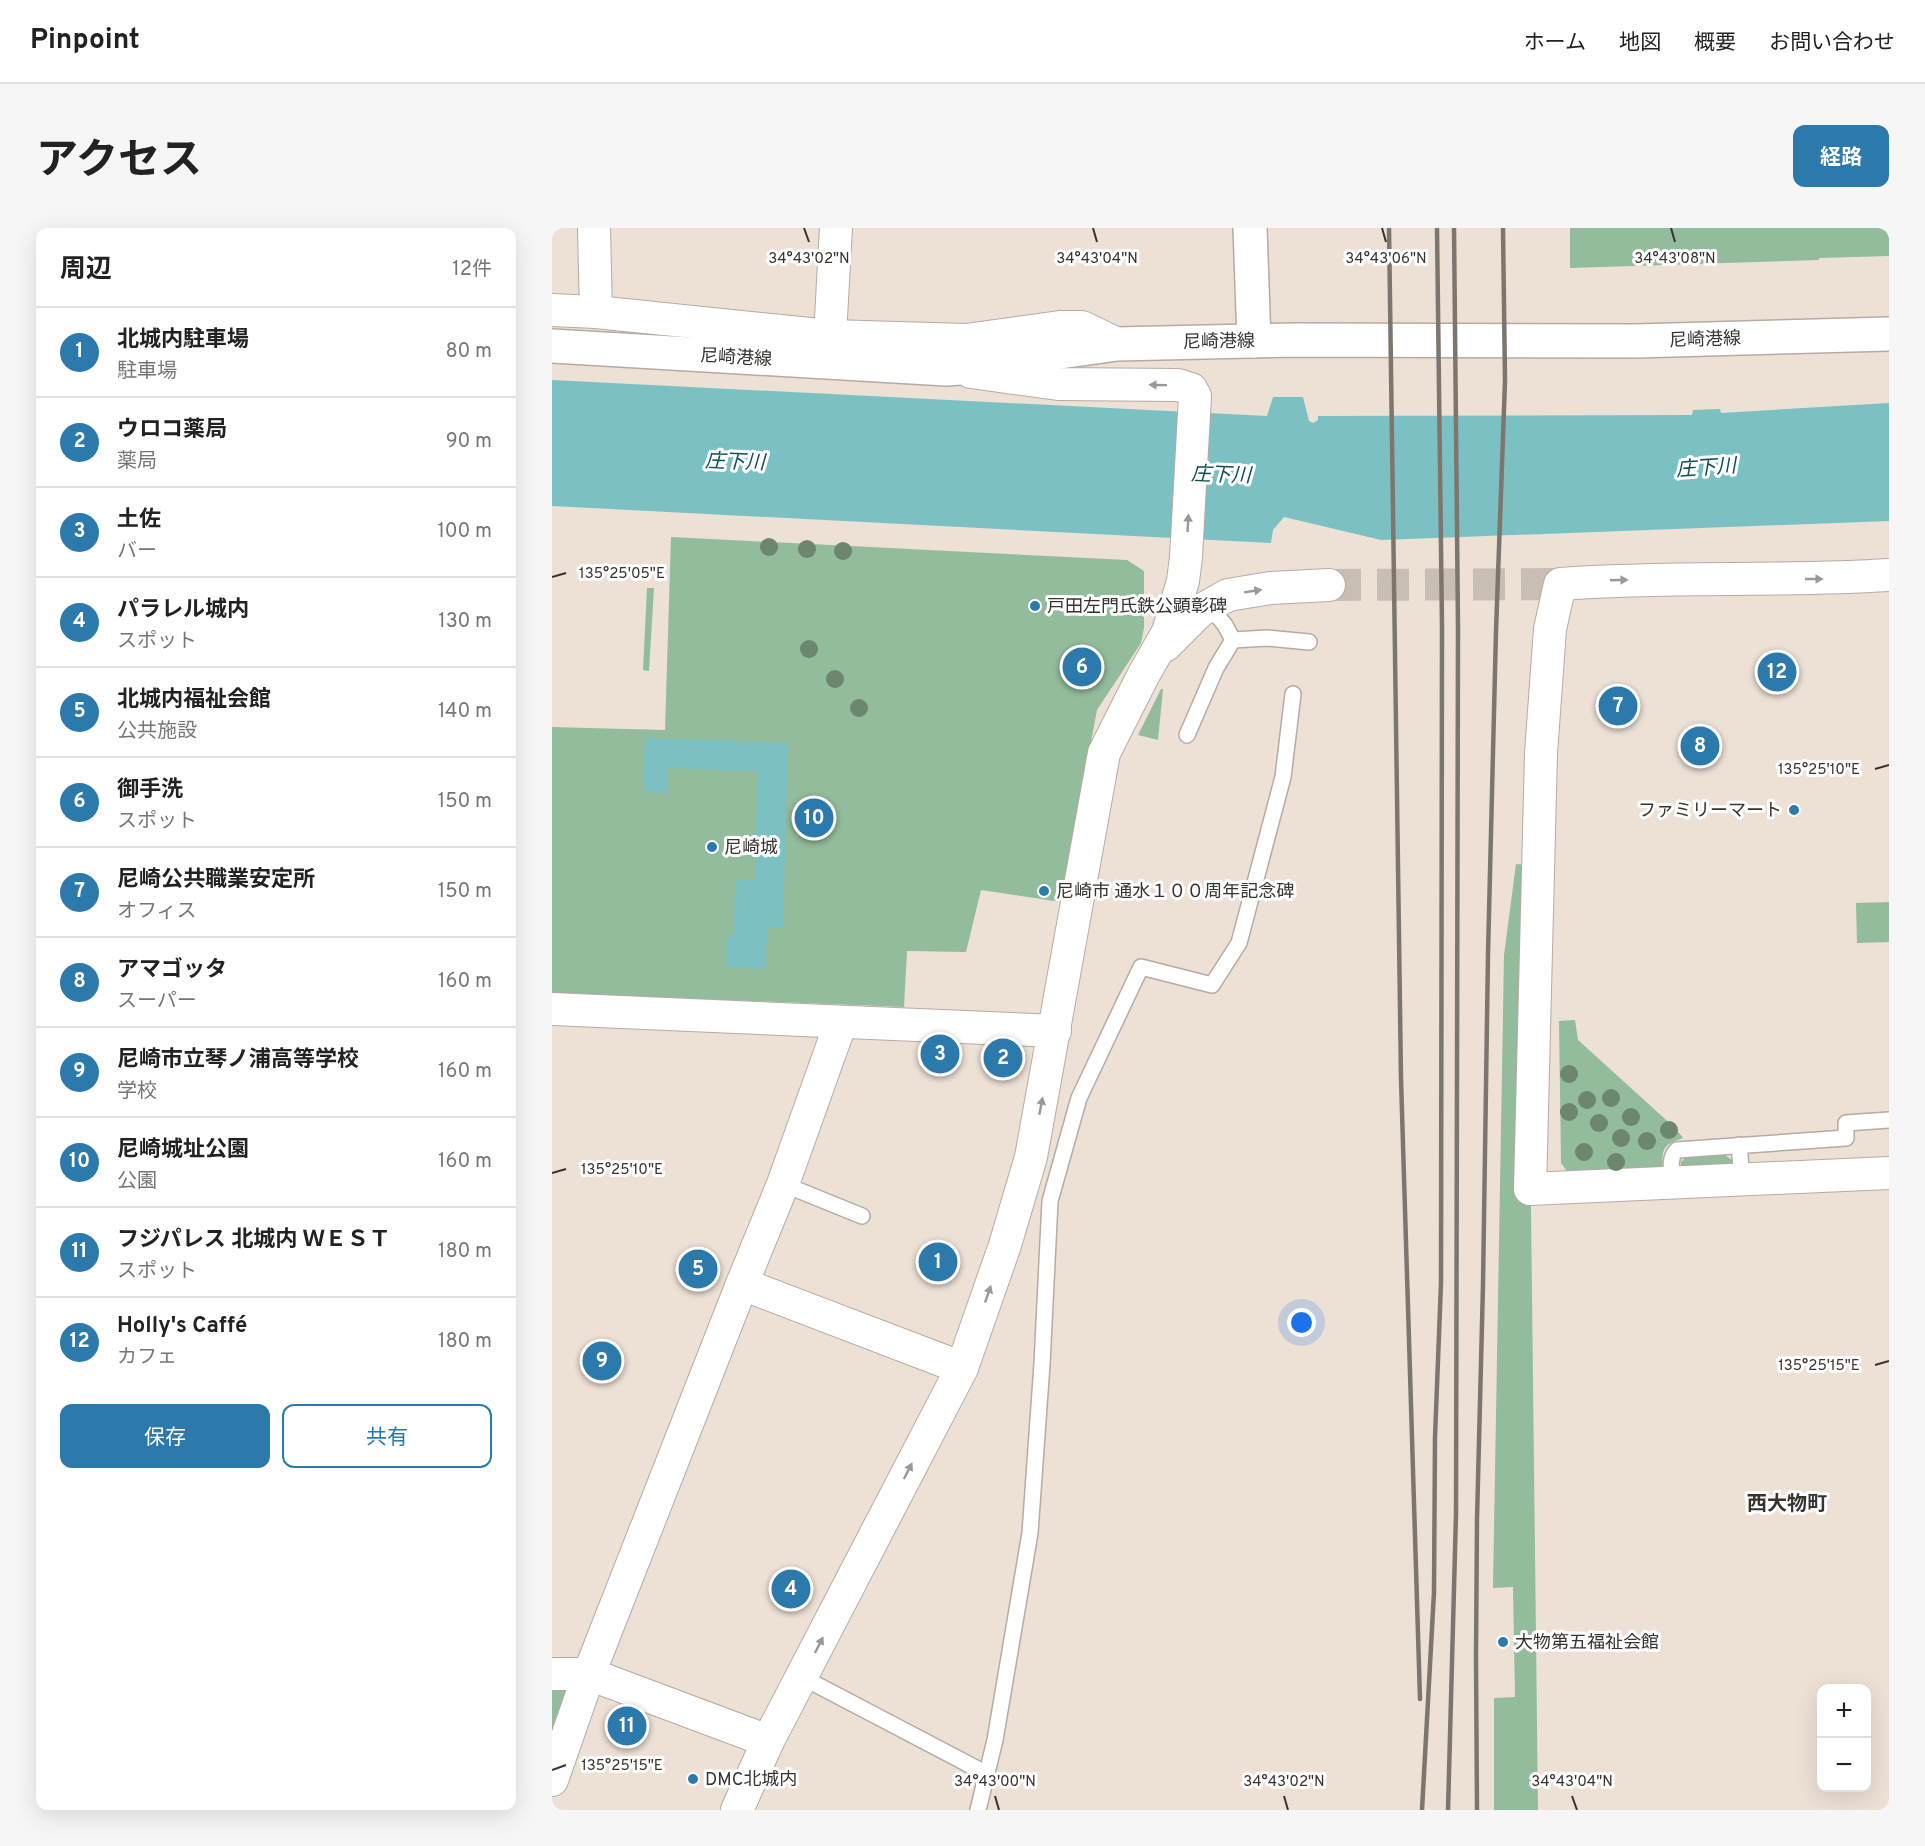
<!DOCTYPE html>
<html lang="ja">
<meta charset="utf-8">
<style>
:root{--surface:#fff;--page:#f6f6f6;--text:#222;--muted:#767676;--line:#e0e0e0;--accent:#2c79ab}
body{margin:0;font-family:Overpass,"Noto Sans JP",sans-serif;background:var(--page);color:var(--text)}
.controls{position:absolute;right:18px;bottom:18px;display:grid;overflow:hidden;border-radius:12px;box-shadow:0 6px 24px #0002}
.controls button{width:54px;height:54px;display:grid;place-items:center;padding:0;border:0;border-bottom:2px solid var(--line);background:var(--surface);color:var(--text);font:30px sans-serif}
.you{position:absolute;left:750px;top:1095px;width:21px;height:21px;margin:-15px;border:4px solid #fff;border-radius:50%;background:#1a73e8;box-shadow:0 0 0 9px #1a73e833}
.badge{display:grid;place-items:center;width:39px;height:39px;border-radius:50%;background:var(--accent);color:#fff;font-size:20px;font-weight:700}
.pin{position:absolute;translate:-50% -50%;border:3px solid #fff;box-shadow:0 2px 6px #0006}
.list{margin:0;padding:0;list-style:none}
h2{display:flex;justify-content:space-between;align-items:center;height:78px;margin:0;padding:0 24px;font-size:26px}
h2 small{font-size:20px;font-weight:400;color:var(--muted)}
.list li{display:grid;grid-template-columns:39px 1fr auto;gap:18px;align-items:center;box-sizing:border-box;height:90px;padding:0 24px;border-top:2px solid var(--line)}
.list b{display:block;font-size:22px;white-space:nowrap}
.list p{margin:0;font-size:20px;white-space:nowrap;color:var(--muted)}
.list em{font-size:20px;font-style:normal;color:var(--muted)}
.actions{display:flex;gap:12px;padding:18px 24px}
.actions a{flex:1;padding:14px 0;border:2px solid var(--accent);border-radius:12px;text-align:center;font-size:21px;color:var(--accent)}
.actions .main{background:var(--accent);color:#fff}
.map{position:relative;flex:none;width:1337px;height:1582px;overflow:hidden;border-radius:12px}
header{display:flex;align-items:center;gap:36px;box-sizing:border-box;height:84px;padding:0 30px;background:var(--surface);border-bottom:2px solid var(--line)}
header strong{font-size:28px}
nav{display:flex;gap:33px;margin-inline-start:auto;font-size:21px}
.intro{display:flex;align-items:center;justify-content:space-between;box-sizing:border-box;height:144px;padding:0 36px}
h1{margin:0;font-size:42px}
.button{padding:15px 27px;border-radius:12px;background:var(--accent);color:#fff;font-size:21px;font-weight:700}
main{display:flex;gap:36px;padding:0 36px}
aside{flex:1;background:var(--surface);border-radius:12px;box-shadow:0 6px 24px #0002}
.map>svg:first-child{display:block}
</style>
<header>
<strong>Pinpoint</strong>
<nav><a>ホーム</a><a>地図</a><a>概要</a><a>お問い合わせ</a></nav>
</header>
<div class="intro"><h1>アクセス</h1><a class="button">経路</a></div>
<main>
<aside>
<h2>周辺<small>12件</small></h2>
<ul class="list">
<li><span class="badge">1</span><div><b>北城内駐車場</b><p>駐車場</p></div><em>80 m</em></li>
<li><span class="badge">2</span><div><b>ウロコ薬局</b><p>薬局</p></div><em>90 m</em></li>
<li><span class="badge">3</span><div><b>土佐</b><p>バー</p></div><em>100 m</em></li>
<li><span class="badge">4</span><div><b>パラレル城内</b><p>スポット</p></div><em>130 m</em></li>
<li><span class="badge">5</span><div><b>北城内福祉会館</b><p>公共施設</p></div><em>140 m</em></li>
<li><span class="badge">6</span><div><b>御手洗</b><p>スポット</p></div><em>150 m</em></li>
<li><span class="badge">7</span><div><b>尼崎公共職業安定所</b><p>オフィス</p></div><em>150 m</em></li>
<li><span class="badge">8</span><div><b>アマゴッタ</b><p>スーパー</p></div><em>160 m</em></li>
<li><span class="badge">9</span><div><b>尼崎市立琴ノ浦高等学校</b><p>学校</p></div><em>160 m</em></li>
<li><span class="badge">10</span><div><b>尼崎城址公園</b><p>公園</p></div><em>160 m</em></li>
<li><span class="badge">11</span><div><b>フジパレス 北城内 ＷＥＳＴ</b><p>スポット</p></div><em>180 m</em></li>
<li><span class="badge">12</span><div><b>Holly's Caffé</b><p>カフェ</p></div><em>180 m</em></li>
</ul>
<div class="actions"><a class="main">保存</a><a>共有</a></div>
</aside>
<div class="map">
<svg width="1337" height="1582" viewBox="0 0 1337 1582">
<rect width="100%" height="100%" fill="#ede1d6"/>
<!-- green -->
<g fill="#92bc9b">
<path d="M1018 0H1337V28L1267 30V32L1018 40Z"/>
<path d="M119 309 575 332 592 343V400L589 415 545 482 509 674 429 662 414 724 355 723 352 779 0 765V499L113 502Z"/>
<path d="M95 360H102L97 443 91 442Z"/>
<path d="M609 461H611L606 512 586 507Z"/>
<path d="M964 636 975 637 986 1582H942V1470L963 1469 961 1359 941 1360 952 727Z"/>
<path d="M1337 674V714L1305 715 1304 675Z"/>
<path d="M1023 792 1026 812 1123 900 1131 910C1108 918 1111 921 1110 944L1021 951 1009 935 1007 793Z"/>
<path d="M1173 927 1180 932 1181 939 1129 943V934L1134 929Z"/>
<path d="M0 1463H15L0 1524Z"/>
</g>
<!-- water -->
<g fill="#7bc1c4">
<path d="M0 152 715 188 721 169H751L757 193 761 195 766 192V188L1140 187 1141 182 1168 181 1169 185 1337 175V293L829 312 732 289 721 302 719 315 0 278Z"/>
<path d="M93 510 236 515 231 700H215L214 741 174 739 175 709H182L183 652H203L206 543 115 540V565L92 564Z"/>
</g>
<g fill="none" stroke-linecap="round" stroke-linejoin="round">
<!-- minor-tunnel -->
<path stroke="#c9beb4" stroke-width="32" stroke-dasharray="32 16" stroke-linecap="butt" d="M777 357 1008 356"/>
<defs>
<g id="service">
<path d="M681 412 715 410 757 414"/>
<path d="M635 507 664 440 681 412 673 397 657 378"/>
<path d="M1187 917 1190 951"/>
<path d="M1121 954C1120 944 1116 930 1125 922L1294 910V895L1337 892"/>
<path d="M231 956 310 988"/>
<path d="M250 1449 435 1546"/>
<path d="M426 1582 443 1512 478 1305 490 1136 498 973 527 870 589 739 660 757 687 715 731 549 741 466"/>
</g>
<g id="minor">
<path d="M42 0 44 84"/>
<path d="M0 82 44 84 278 108 414 112 508 99H530L565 116"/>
<path d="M278 108 284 0"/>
<path d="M1337 347C1227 354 1118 348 1008 356L998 401 989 525 978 961 1337 945"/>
<path d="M614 417 648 383 676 367 718 360 777 357"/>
<path d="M0 781 503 803"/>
<path d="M190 1056 410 1140"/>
<path d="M0 1446H37L216 1513"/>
<path d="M0 1552 37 1446 190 1056 231 956 289 794"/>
<path d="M185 1582 216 1513 410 1140 453 1017 479 929 552 525 592 446 616 404 631 353 634 329 643 168 639 161 626 157 506 156 419 144"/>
</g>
<path id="tertiary" d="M698 0 702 113"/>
<path id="primary" d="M0 118 394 141 438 138 487 127 565 116 744 112 1084 113 1337 106"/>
</defs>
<!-- service casing -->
<use href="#service" stroke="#b7aba1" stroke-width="18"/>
<!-- minor casing -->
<use href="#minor" stroke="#b7aba1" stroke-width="34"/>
<!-- tertiary casing -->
<use href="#tertiary" stroke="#b7aba1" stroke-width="36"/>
<!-- primary casing -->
<use href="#primary" stroke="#b7aba1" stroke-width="36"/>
<!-- service -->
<use href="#service" stroke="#fff" stroke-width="15"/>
<!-- minor -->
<use href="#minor" stroke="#fff" stroke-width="32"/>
<!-- tertiary -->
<use href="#tertiary" stroke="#fff" stroke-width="33"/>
<!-- primary -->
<use href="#primary" stroke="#fff" stroke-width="33"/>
<!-- rail -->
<g stroke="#7d766e" stroke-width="4.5">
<path d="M837 0 849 851 868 1471"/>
<path d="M870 1582 882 1364 883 1209 889 1055 890 399 885 0"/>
<path d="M896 1582 904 1286 906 399 902 0"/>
<path d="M925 1582 924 1430 925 1291 931 1057 936 726 944 403 953 153 951 0"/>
</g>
</g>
<!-- trees -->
<g fill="#6d866e">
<circle cx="217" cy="319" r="9"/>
<circle cx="255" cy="321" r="9"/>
<circle cx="291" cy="323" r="9"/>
<circle cx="257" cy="421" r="9"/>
<circle cx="283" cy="451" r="9"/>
<circle cx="307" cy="480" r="9"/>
<circle cx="1017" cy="846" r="9"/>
<circle cx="1059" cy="870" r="9"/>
<circle cx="1035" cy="872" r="9"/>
<circle cx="1017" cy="884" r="9"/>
<circle cx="1079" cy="889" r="9"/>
<circle cx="1047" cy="895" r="9"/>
<circle cx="1117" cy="902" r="9"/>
<circle cx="1069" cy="910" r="9"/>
<circle cx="1095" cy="913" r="9"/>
<circle cx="1032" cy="924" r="9"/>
<circle cx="1064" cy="934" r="9"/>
</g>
<!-- one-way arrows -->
<defs><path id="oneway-solid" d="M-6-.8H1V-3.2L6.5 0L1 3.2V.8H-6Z" transform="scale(1.5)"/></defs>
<g fill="#9b9996">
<use href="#oneway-solid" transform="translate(606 157) rotate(-179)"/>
<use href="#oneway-solid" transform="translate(636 295) rotate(-87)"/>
<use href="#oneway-solid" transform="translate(1262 351)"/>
<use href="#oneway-solid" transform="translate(1067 352) rotate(-2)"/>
<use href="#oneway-solid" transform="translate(701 363) rotate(-9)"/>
<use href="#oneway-solid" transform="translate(489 878) rotate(-79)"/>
<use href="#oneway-solid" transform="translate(436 1066) rotate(-71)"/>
<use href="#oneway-solid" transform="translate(356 1243) rotate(-63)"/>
<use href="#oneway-solid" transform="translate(267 1417) rotate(-63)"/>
</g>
<!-- ticks -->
<path fill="none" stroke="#37332e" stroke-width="2" d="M252 0 257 14M541 0 545 14M830 0 834 14M1119 0 1123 14M0 349 14 345M1323 541 1337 537M0 945 14 941M1323 1137 1337 1133M0 1542 14 1537M443 1568 447 1582M732 1568 736 1582M1020 1568 1025 1582"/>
<!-- markers -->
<g fill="#2c79ab" stroke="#fff" stroke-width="2">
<circle cx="483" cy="378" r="6"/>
<circle cx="1242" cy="582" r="6"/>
<circle cx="160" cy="619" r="6"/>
<circle cx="492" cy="663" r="6"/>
<circle cx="951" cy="1414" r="6"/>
<circle cx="141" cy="1551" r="6"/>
</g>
<g text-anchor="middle" stroke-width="6" stroke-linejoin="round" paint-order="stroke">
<!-- street labels -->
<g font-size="18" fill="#37332e" stroke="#fff">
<text transform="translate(1153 111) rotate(-2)" y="6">尼崎港線</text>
<text transform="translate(667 113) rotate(-1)" y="6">尼崎港線</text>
<text transform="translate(184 129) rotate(3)" y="6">尼崎港線</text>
</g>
<!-- poi labels -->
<g font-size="18" fill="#37332e" stroke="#fff" text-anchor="start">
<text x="495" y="384">戸田左門氏鉄公顕彰碑</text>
<text x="1230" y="588" text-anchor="end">ファミリーマート</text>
<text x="172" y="625">尼崎城</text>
<text x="504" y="669">尼崎市 通水１００周年記念碑</text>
<text x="963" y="1420">大物第五福祉会館</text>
<text x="153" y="1557">DMC北城内</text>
</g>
<!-- water labels -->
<g font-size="20" font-style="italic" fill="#114f52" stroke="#fff">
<text transform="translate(183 233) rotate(2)" y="7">庄下川</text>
<text transform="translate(1154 239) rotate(-4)" y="7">庄下川</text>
<text transform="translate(669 246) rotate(2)" y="7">庄下川</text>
</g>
<!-- neighbourhood labels -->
<g font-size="20" font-weight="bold" fill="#37332e" stroke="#fff">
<text x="1235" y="1282">西大物町</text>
</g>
</g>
<g font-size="15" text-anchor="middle" fill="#37332e" stroke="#fff" stroke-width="6" stroke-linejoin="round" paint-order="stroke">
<text x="257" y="35">34°43'02"N</text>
<text x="545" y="35">34°43'04"N</text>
<text x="834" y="35">34°43'06"N</text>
<text x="1123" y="35">34°43'08"N</text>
<text x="70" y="350">135°25'05"E</text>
<text x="1267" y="546">135°25'10"E</text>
<text x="70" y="946">135°25'10"E</text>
<text x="1267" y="1142">135°25'15"E</text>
<text x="70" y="1542">135°25'15"E</text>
<text x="443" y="1558">34°43'00"N</text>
<text x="732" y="1558">34°43'02"N</text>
<text x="1020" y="1558">34°43'04"N</text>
</g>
</svg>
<div class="controls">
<button>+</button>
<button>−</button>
</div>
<div class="you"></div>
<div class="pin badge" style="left:386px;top:1034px">1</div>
<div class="pin badge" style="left:451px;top:830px">2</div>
<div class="pin badge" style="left:388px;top:826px">3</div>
<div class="pin badge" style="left:239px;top:1361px">4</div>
<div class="pin badge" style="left:146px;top:1041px">5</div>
<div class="pin badge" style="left:530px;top:439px">6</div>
<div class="pin badge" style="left:1066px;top:478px">7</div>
<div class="pin badge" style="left:1148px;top:518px">8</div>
<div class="pin badge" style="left:50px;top:1133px">9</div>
<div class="pin badge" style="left:262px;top:590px">10</div>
<div class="pin badge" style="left:75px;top:1498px">11</div>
<div class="pin badge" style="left:1225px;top:444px">12</div>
</div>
</main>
